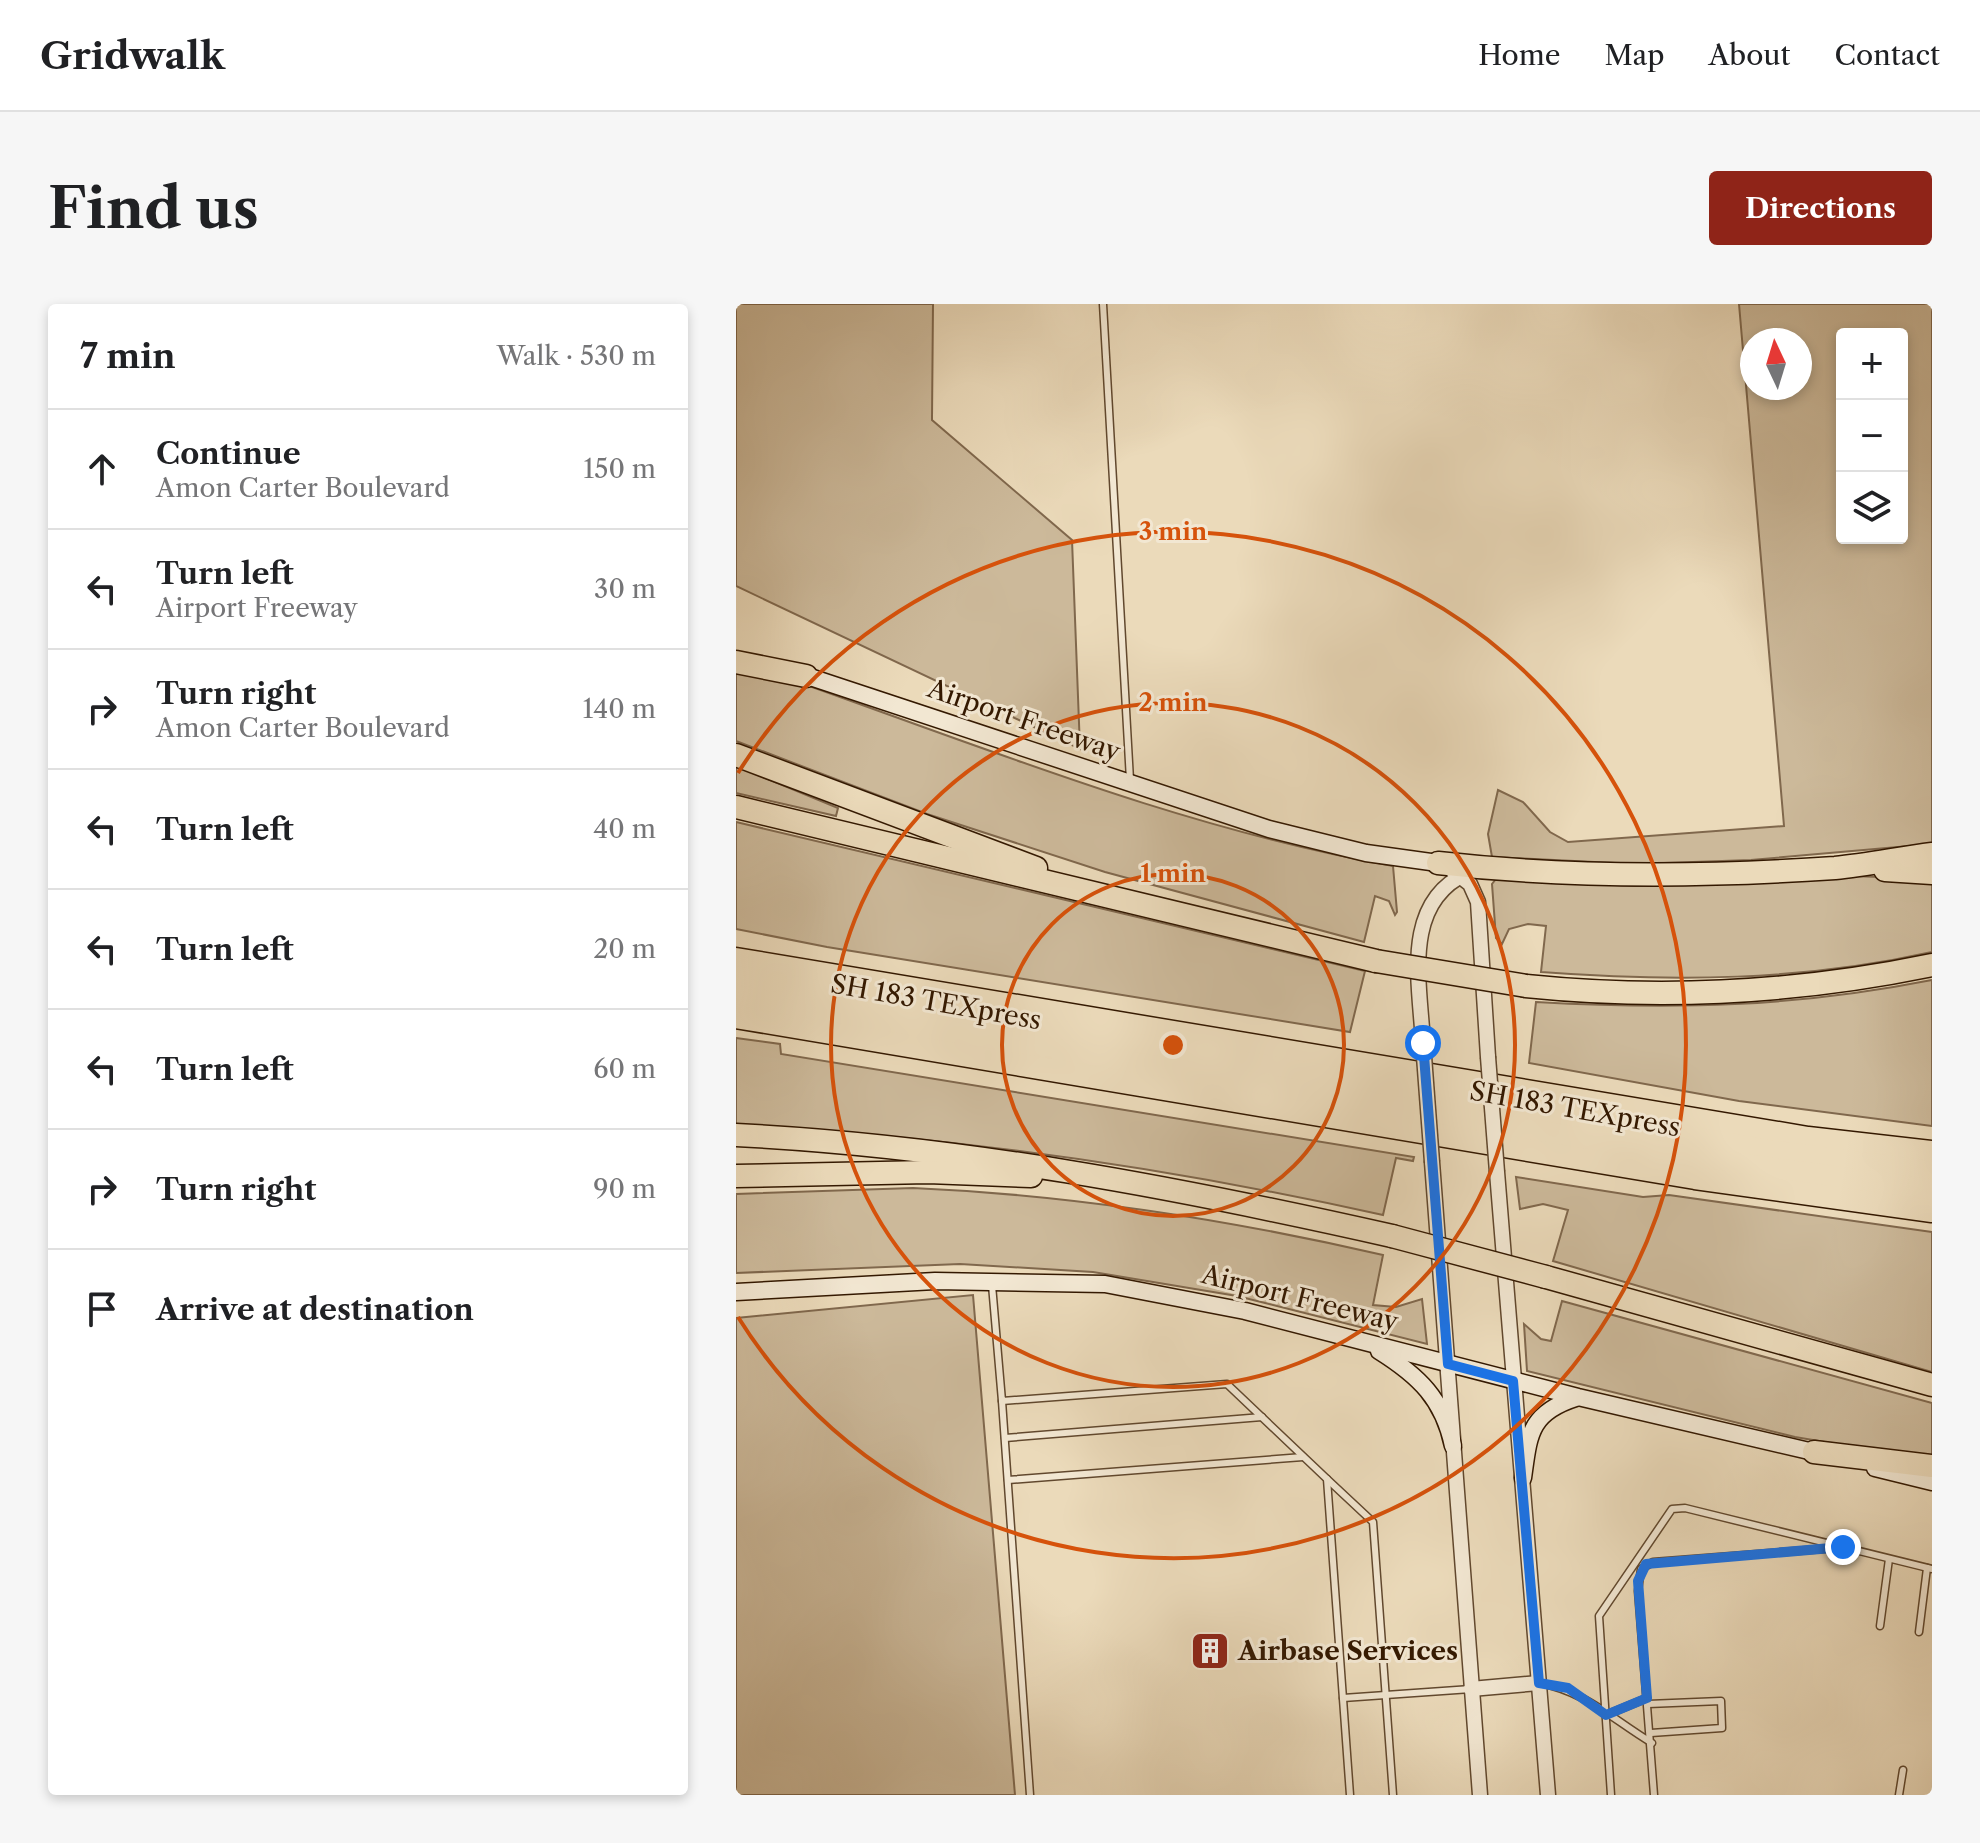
<!DOCTYPE html>
<meta charset="utf-8">
<style>
:root{--surface:#fff;--page:#f6f6f6;--text:#202124;--muted:#757577;--line:#e0e0e0;--accent:#8f2418}
body{margin:0;font-family:"Libre Caslon Text",serif;background:var(--page);color:var(--text)}
.controls{position:absolute;right:24px;top:24px;display:grid;overflow:hidden;border-radius:8px;box-shadow:0 4px 12px #0003}
.controls button{width:72px;height:72px;display:grid;place-items:center;padding:0;border:0;border-bottom:2px solid var(--line);background:var(--surface);color:var(--text);font:40px sans-serif}
.compass{position:absolute;left:1004px;top:24px;width:72px;height:72px;border-radius:50%;background:var(--surface);box-shadow:0 4px 12px #0003;rotate:356deg}
.stop{position:absolute;width:24px;height:24px;margin:-18px;border:6px solid #1a73e8;border-radius:50%;background:#fff}
.stop.end{background:#1a73e8;border-color:#fff;box-shadow:0 2px 8px #0008}
.list{margin:0;padding:0;list-style:none}
h2{display:flex;justify-content:space-between;align-items:center;height:104px;margin:0;padding:0 32px;font-size:34px}
h2 small{font-size:26px;font-weight:400;color:var(--muted)}
.list li{display:grid;grid-template-columns:52px 1fr auto;gap:24px;align-items:center;box-sizing:border-box;height:120px;padding:0 32px;border-top:2px solid var(--line)}
.list b{display:block;font-size:30px;white-space:nowrap}
.list p{margin:0;font-size:26px;white-space:nowrap;color:var(--muted)}
.list em{font-size:26px;font-style:normal;color:var(--muted)}
.icon{flex:none;width:44px;height:44px;fill:none;stroke:currentColor;stroke-width:2;stroke-linecap:round;stroke-linejoin:round}
.map{position:relative;flex:none;width:1196px;height:1491px;overflow:hidden;border-radius:8px}
header{display:flex;align-items:center;gap:48px;box-sizing:border-box;height:112px;padding:0 40px;background:var(--surface);border-bottom:2px solid var(--line)}
header strong{font-size:38px}
nav{display:flex;gap:44px;margin-inline-start:auto;font-size:28px}
.intro{display:flex;align-items:center;justify-content:space-between;box-sizing:border-box;height:192px;padding:0 48px}
h1{margin:0;font-size:56px}
.button{padding:20px 36px;border-radius:8px;background:var(--accent);color:#fff;font-size:28px;font-weight:700}
main{display:flex;gap:48px;padding:0 48px}
aside{flex:1;background:var(--surface);border-radius:8px;box-shadow:0 4px 12px #0003}
.map>svg:first-child{display:block}
</style>
<header>
<strong>Gridwalk</strong>
<nav><a>Home</a><a>Map</a><a>About</a><a>Contact</a></nav>
</header>
<div class="intro"><h1>Find us</h1><a class="button">Directions</a></div>
<main>
<aside>
<h2>7 min<small>Walk · 530 m</small></h2>
<ul class="list">
<li><svg class="icon" aria-label="ahead" viewBox="0 0 24 24"><path d="M12 20V5M6 11l6-6 6 6"/></svg><div><b>Continue</b><p>Amon Carter Boulevard</p></div><em>150 m</em></li>
<li><svg class="icon" aria-label="left" viewBox="0 0 24 24"><path d="M17 20v-9H6M10 6l-5 5 5 5"/></svg><div><b>Turn left</b><p>Airport Freeway</p></div><em>30 m</em></li>
<li><svg class="icon" aria-label="right" viewBox="0 0 24 24"><path d="M7 20v-9h11M14 6l5 5-5 5"/></svg><div><b>Turn right</b><p>Amon Carter Boulevard</p></div><em>140 m</em></li>
<li><svg class="icon" aria-label="left" viewBox="0 0 24 24"><path d="M17 20v-9H6M10 6l-5 5 5 5"/></svg><div><b>Turn left</b></div><em>40 m</em></li>
<li><svg class="icon" aria-label="left" viewBox="0 0 24 24"><path d="M17 20v-9H6M10 6l-5 5 5 5"/></svg><div><b>Turn left</b></div><em>20 m</em></li>
<li><svg class="icon" aria-label="left" viewBox="0 0 24 24"><path d="M17 20v-9H6M10 6l-5 5 5 5"/></svg><div><b>Turn left</b></div><em>60 m</em></li>
<li><svg class="icon" aria-label="right" viewBox="0 0 24 24"><path d="M7 20v-9h11M14 6l5 5-5 5"/></svg><div><b>Turn right</b></div><em>90 m</em></li>
<li><svg class="icon" aria-label="arrive" viewBox="0 0 24 24"><path d="M6 21V4h12l-3 4 3 4H6"/></svg><div><b>Arrive at destination</b></div></li>
</ul>
</aside>
<div class="map">
<svg width="1196" height="1491" viewBox="0 0 1196 1491">
<rect width="100%" height="100%" fill="#ebdaba"/>
<filter id="stains"><feTurbulence type="fractalNoise" baseFrequency=".0025" numOctaves="4"/><feColorMatrix values="0 0 0 0 .2 0 0 0 0 .09 0 0 0 0 .02 0 0 0 .5 -.17"/></filter>
<radialGradient id="worn" r=".72"><stop offset=".6" stop-color="#630" stop-opacity="0"/><stop offset="1" stop-color="#630" stop-opacity=".3"/></radialGradient>
<!-- green -->
<g fill="#ccb99a" stroke="#80684d" stroke-width="2" fill-rule="evenodd">
<path d="M0 0H197L196 116 336 236 344 445 0 282Z"/>
<path d="M1003 0H1196V540L1015 556 899 560 756 553 752 530 762 486 787 498 814 528 832 538 1048 522ZM1106 30H1166V234H1106ZM1016 36H1064V84H1016Z"/>
<path d="M0 364 62 378C257 447 453 526 657 562L661 608 659 611 653 597 639 592 628 638 369 568 191 510 0 437Z"/>
<path d="M0 462 102 504 100 512 0 489Z"/>
<path d="M0 518 629 667 614 728 91 643 0 625Z"/>
<path d="M1117 572 1196 575V648C1066 677 937 678 805 668L810 622 792 620 773 625 766 640 760 634 756 580 760 575 900 582Z"/>
<path d="M1196 676V822L1003 797 793 759 800 698C939 706 1059 703 1196 676Z"/>
<path d="M0 734 44 740 45 750 678 853 677 857 660 854 647 911C434 864 218 832 0 822Z"/>
<path d="M780 873 907 893 933 891 1196 928V1068L817 957 832 906 807 900 784 905Z"/>
<path d="M177 884C337 891 491 915 647 951L637 1001 660 1003 686 995 691 1040 501 992 357 968 224 960 0 969V890Z"/>
<path d="M237 991 279 1491H0V1014Z"/>
<path d="M826 997 1196 1099V1156L1059 1133 791 1067 788 1020 805 1035 815 1037Z"/>
</g>
<g fill="none" stroke-linecap="round" stroke-linejoin="round">
<defs>
<g id="service">
<path d="M367 0 394 476"/>
<path d="M256 981 266 1097 491 1080 591 1175 614 1491"/>
<path d="M266 1097 294 1491"/>
<path d="M269 1134 526 1113"/>
<path d="M591 1175 637 1218 657 1491"/>
<path d="M272 1176 567 1153"/>
<path d="M1144 1322 1153 1255"/>
<path d="M1183 1328 1191 1264"/>
<path d="M803 1379C849 1387 876 1415 916 1439"/>
<path d="M607 1394 735 1385"/>
<path d="M912 1400 985 1397 986 1424 915 1429"/>
<path d="M870 1411 911 1394"/>
<path d="M875 1491 863 1312 936 1205 949 1204 1196 1265"/>
<path d="M918 1491 902 1287 905 1265 917 1258 1099 1244"/>
<path d="M1163 1491 1167 1466"/>
</g>
<g id="tertiary">
<path d="M712 563 734 580 742 598 752 753"/>
<path d="M687 739C684 680 665 599 731 569"/>
<path d="M696 858 744 1491"/>
<path d="M761 868 812 1491"/>
<path d="M735 1385 803 1379"/>
</g>
<g id="secondary">
<path d="M62 369 533 525 630 549 702 559"/>
<path d="M0 988 199 977 369 980 509 1007 842 1093 1086 1150"/>
<path d="M643 1047C683 1072 707 1095 717 1142"/>
<path d="M1139 1164 1196 1178"/>
<path d="M787 1174C793 1131 793 1109 840 1094"/>
</g>
<g id="motorway">
<path d="M0 358 70 372"/>
<path d="M0 451 300 564"/>
<path d="M0 503 640 657"/>
<path d="M702 559C835 574 966 573 1099 564 1131 561 1164 554 1196 550"/>
<path d="M1149 566 1196 569"/>
<path d="M0 655 1072 834 1196 848"/>
<path d="M0 673 1041 848 1196 868"/>
<path d="M790 682C927 696 1061 689 1196 661"/>
<path d="M0 692 973 856 1196 886"/>
<path d="M0 713 959 874 1196 907"/>
<path d="M0 831C222 842 439 883 656 932"/>
<path d="M0 872 192 868 295 872"/>
<path d="M810 973 1196 1081"/>
<path d="M1078 1148 1196 1162"/>
</g>
</defs>
<!-- service casing -->
<use href="#service" stroke="#61482e" stroke-width="9"/>
<!-- tertiary casing -->
<use href="#tertiary" stroke="#61482e" stroke-width="17"/>
<!-- secondary casing -->
<use href="#secondary" stroke="#331800" stroke-width="19"/>
<!-- motorway casing -->
<use href="#motorway" stroke="#331800" stroke-width="25"/>
<!-- service -->
<use href="#service" stroke="#f2e7d2" stroke-width="6"/>
<!-- tertiary -->
<use href="#tertiary" stroke="#f2e7d2" stroke-width="14"/>
<!-- secondary -->
<use href="#secondary" stroke="#f2e7d2" stroke-width="16"/>
<!-- motorway -->
<use href="#motorway" stroke="#ebdaba" stroke-width="22"/>
<defs>
<g id="tertiary-bridge">
<path d="M687 739 696 858"/>
<path d="M752 753 761 868"/>
</g>
<g id="motorway-bridge">
<path d="M640 657 790 682"/>
<path d="M656 932 810 973"/>
</g>
</defs>
<!-- tertiary-bridge casing -->
<use href="#tertiary-bridge" stroke="#61482e" stroke-width="17" stroke-linecap="butt"/>
<!-- motorway-bridge casing -->
<use href="#motorway-bridge" stroke="#331800" stroke-width="25" stroke-linecap="butt"/>
<!-- tertiary-bridge -->
<use href="#tertiary-bridge" stroke="#f2e7d2" stroke-width="14"/>
<!-- motorway-bridge -->
<use href="#motorway-bridge" stroke="#ebdaba" stroke-width="22"/>
</g>
<g fill="none" stroke-linecap="round" stroke-linejoin="round">
<!-- route -->
<path stroke="#1a73e8" stroke-width="10" d="M687 739 712 1060 777 1077 803 1379 832 1384 870 1411 911 1394 902 1277 910 1260 1107 1243"/>
</g>
<!-- distance rings -->
<g fill="none" stroke="#d6520b" stroke-width="4">
<circle cx="437" cy="741" r="171"/>
<circle cx="437" cy="741" r="342"/>
<path d="M2 469A513 513 0 1 1 2 1013"/>
</g>
<!-- icons -->
<defs>
<symbol id="building-square" viewBox="-11 -11 22 22"><rect x="-9" y="-9" width="18" height="18" rx="4" fill="#8f2418" stroke="#f2e7d2"/><path d="M-4-6H4V6H1V3H-1V6H-4ZM-2.5-4.3h1.7v1.8h-1.7ZM.8-4.3h1.7v1.8H.8ZM-2.5-1h1.7V.8h-1.7ZM.8-1h1.7V.8H.8Z" fill="#fff"/></symbol>
</defs>
<g fill-rule="evenodd">
<use href="#building-square" x="452" y="1325" width="44" height="44"/>
</g>
<g text-anchor="middle" stroke-width="6" stroke-linejoin="round" paint-order="stroke">
<!-- street labels -->
<g font-size="26" fill="#331800" stroke="#f2e7d2">
<text transform="translate(288 416) rotate(19)" y="9">Airport Freeway</text>
<text transform="translate(200 698) rotate(10)" y="9">SH 183 TEXpress</text>
<text transform="translate(839 805) rotate(10)" y="9">SH 183 TEXpress</text>
<text transform="translate(564 994) rotate(14)" y="9">Airport Freeway</text>
</g>
<!-- poi labels -->
<g font-size="26" font-weight="bold" fill="#331800" stroke="#f2e7d2" text-anchor="start">
<text x="502" y="1356">Airbase Services</text>
</g>
</g>
<circle cx="437" cy="741" r="12" fill="#d6520b" stroke="#f2e7d2" stroke-width="4"/>
<g font-size="24" text-anchor="middle" font-weight="bold" fill="#d6520b" stroke="#f2e7d2" stroke-width="6" stroke-linejoin="round" paint-order="stroke">
<text x="437" y="236">3 min</text>
<text x="437" y="407">2 min</text>
<text x="437" y="578">1 min</text>
</g>
<rect width="100%" height="100%" filter="url(#stains)"/>
<rect width="100%" height="100%" fill="url(#worn)"/>
</svg>
<div class="controls">
<button>+</button>
<button>−</button>
<button><svg class="icon" aria-label="layers" viewBox="0 0 24 24"><path d="M12 4l9 5-9 5-9-5zM3 14l9 5 9-5"/></svg></button>
</div>
<svg class="compass" viewBox="-18 -18 36 36"><path d="M0-13l5 13h-10z" fill="#e53935"/><path d="M0 13l5-13h-10z" fill="#757577"/></svg>
<div class="stop" style="left:687px;top:739px"></div>
<div class="stop end" style="left:1107px;top:1243px"></div>
</div>
</main>
